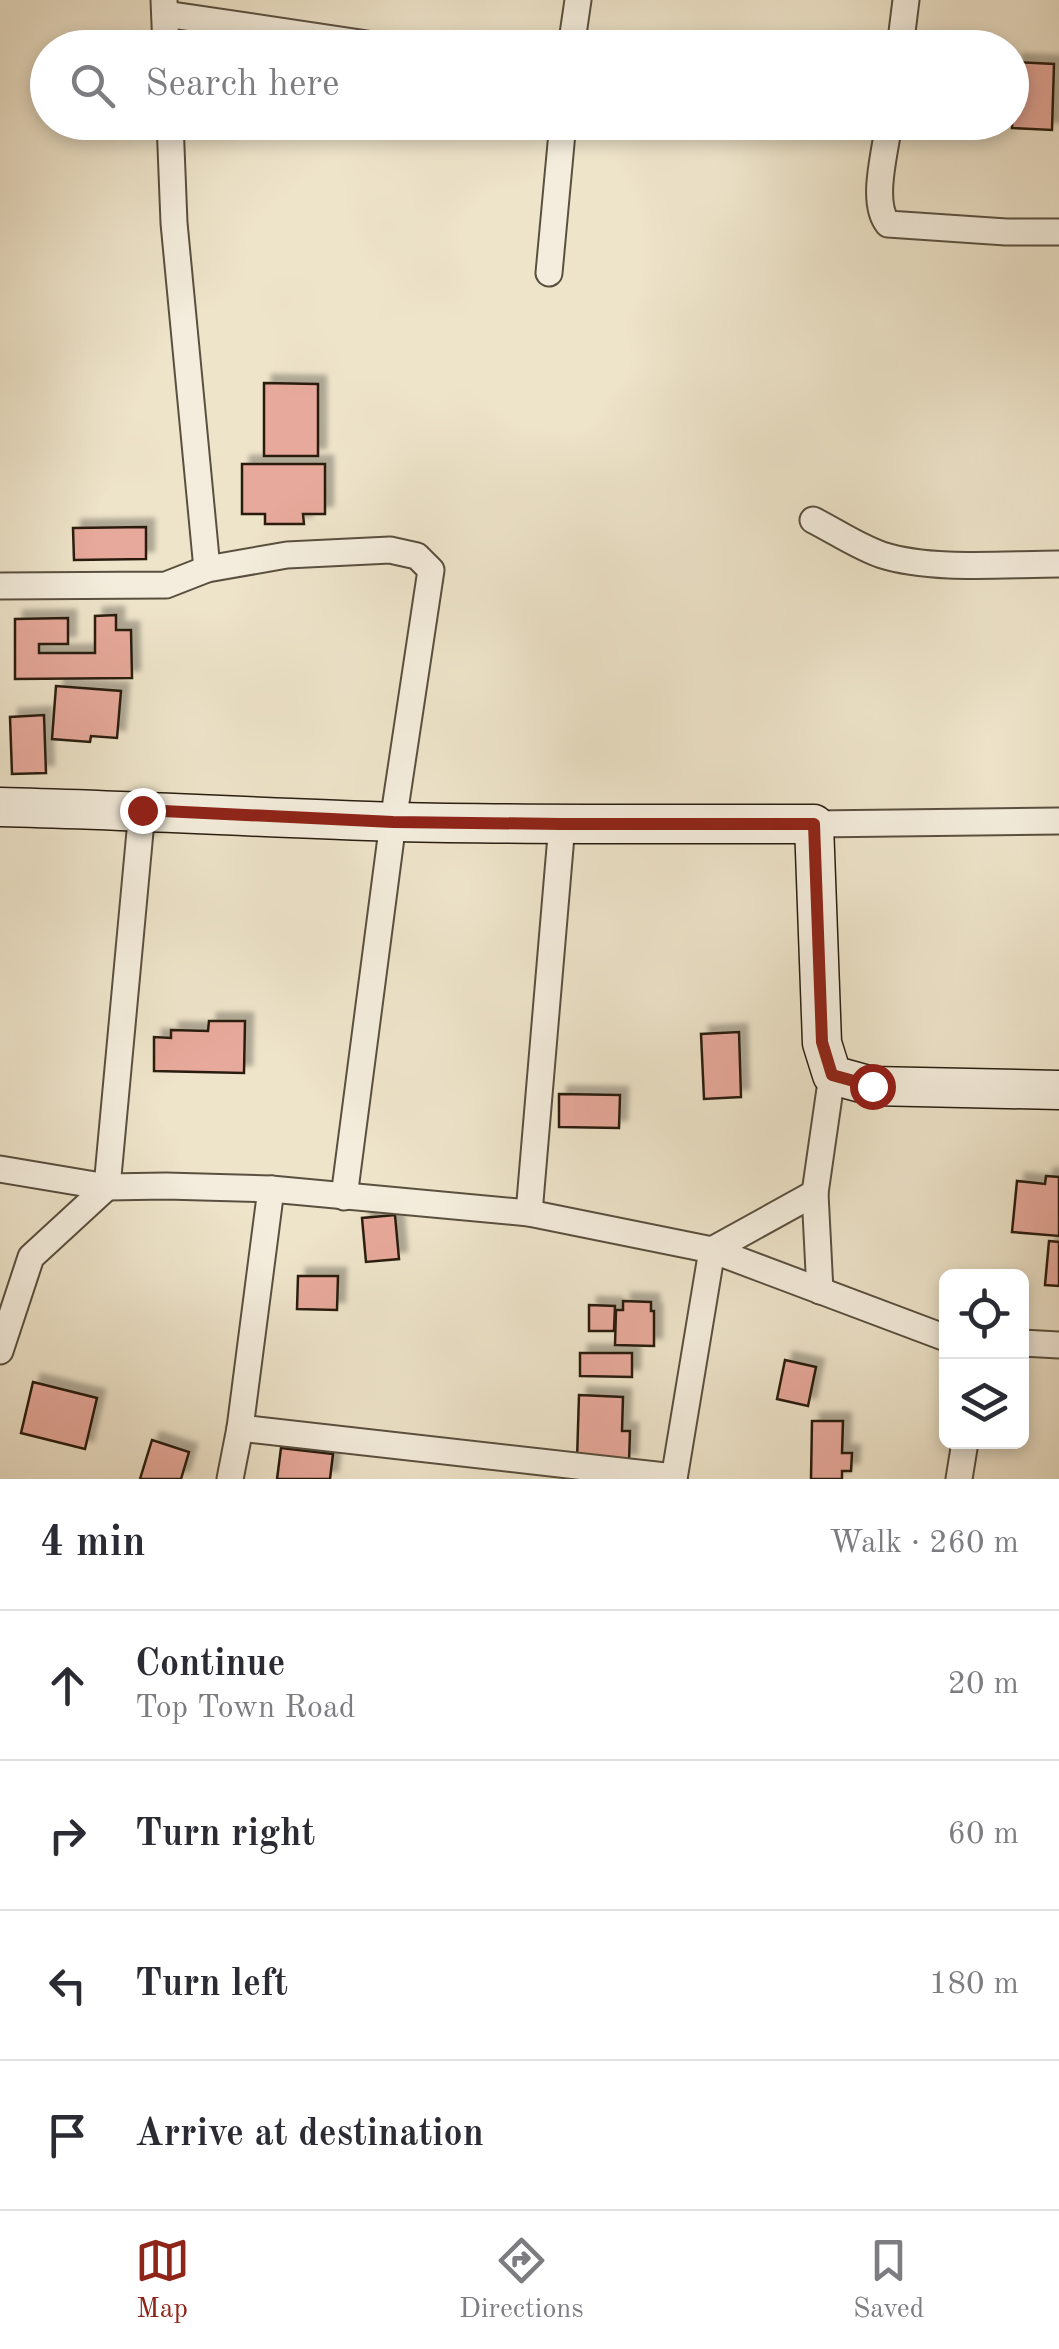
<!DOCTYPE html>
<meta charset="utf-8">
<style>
:root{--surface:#fff;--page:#f2f2f3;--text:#2b2b33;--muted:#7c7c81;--line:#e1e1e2;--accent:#8f2418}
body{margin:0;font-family:"Old Standard TT",serif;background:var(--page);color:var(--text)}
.controls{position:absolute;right:30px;bottom:30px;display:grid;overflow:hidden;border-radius:15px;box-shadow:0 5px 15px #0003}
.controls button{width:90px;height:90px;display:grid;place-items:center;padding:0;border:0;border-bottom:2px solid var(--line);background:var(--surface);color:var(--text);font:50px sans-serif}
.stop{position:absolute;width:30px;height:30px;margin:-22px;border:8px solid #8f2418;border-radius:50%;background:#fff}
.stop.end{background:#8f2418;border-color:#fff;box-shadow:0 2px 10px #0008}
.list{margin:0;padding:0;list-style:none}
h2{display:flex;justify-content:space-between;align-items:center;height:130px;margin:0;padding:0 40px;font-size:42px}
h2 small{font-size:32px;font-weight:400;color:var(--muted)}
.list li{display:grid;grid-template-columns:65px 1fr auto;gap:30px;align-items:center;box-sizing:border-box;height:150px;padding:0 40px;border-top:2px solid var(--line)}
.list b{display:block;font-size:38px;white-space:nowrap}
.list p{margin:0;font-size:32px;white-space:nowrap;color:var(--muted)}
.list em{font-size:32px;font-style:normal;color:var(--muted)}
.icon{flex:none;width:55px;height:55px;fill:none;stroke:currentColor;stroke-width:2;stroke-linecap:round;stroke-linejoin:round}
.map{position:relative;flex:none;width:1059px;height:1479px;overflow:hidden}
.search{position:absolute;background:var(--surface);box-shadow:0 5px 15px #0003;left:30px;right:30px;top:30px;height:110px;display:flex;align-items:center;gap:25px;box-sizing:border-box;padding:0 35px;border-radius:55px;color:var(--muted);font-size:38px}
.sheet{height:730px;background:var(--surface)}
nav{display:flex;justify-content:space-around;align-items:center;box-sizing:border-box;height:140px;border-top:2px solid var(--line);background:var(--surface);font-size:28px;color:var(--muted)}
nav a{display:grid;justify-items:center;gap:5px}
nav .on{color:var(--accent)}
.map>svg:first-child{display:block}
</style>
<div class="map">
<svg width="1059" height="1479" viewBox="0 0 1059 1479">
<defs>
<filter id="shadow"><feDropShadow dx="8" dy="-8" stdDeviation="2.5" flood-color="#0004"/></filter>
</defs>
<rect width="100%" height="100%" fill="#eee4ca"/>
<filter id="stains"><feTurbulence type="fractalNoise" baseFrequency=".002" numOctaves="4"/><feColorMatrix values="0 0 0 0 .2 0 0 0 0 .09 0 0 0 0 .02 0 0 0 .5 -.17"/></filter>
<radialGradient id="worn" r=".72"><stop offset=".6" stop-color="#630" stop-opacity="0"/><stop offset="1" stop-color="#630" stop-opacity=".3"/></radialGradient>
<!-- building -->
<g fill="#e7a99b" stroke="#291e11" stroke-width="2.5" filter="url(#shadow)">
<path d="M1015 62 1054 64 1052 130 1012 128Z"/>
<path d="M264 383 318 384V456H264Z"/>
<path d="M242 464H325V514H303L304 524H265V514H242Z"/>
<path d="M146 527V559L74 560 73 528Z"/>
<path d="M116 615V630H131L132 678 15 679V619L68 618V644H39V653H95V616Z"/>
<path d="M56 686 121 691 117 738 91 736 90 742 52 739Z"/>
<path d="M44 715 46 773 12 774 10 717Z"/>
<path d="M209 1021H245L244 1073 154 1071V1037L171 1038V1030L208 1031Z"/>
<path d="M739 1032 741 1097 704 1099 701 1034Z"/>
<path d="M559 1094 620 1095 619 1128 559 1127Z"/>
<path d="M1046 1176 1059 1177V1236L1012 1232 1017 1181 1045 1184Z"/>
<path d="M395 1215 399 1259 366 1262 362 1218Z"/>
<path d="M1049 1241 1059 1242V1286L1045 1285Z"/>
<path d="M298 1276H338L337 1310 297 1309Z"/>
<path d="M623 1301 651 1302V1311H654V1346L615 1345 616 1310H623Z"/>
<path d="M589 1305 615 1306 614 1331H589Z"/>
<path d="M580 1353H632V1377L580 1376Z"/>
<path d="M785 1360 816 1367 808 1406 777 1399Z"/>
<path d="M33 1382 97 1398 85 1449 21 1433Z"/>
<path d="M579 1395 623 1397 622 1431H630L629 1462 577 1460Z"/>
<path d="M812 1421H843L842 1453H852L851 1471H842V1479H811Z"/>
<path d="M152 1440 189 1452 181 1479H140Z"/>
<path d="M281 1448 333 1454 330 1479H277Z"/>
</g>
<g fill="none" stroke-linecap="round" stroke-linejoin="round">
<defs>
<g id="street">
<path d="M164 0 166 48"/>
<path d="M165 14 394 48"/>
<path d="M571 48 578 0"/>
<path d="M900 48 906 0"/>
<path d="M170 122 174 223 207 569"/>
<path d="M889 122C886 150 870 202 888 224L1006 232H1059"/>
<path d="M549 273 563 122"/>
<path d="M813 520C835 531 858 547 882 555 932 571 1006 564 1059 564"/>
<path d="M0 586 166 585 207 569 287 555 390 550 417 556 431 570 393 822 344 1197"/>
<path d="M814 824 1059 821"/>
<path d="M0 1169 107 1187 166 1186 271 1189 529 1213 712 1250 815 1193"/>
<path d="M529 1213 562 824"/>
<path d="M820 1291 815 1193 832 1075"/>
<path d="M1022 1343 1059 1345"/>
<path d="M0 1351 31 1257 107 1187 142 810"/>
<path d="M240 1428 674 1477"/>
<path d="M230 1479 240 1428 271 1189"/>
<path d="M674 1479 712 1250 946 1338"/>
<path d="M959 1479 965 1442"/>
</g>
<path id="secondary" d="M0 807C132 810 264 818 396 822 535 825 675 824 814 824L822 1043 832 1075 872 1086 1059 1090"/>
</defs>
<!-- street casing -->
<use href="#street" stroke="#5a503f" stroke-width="29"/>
<!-- secondary casing -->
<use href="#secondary" stroke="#291e11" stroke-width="41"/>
<!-- street -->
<use href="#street" stroke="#f4eddd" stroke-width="25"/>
<!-- secondary -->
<use href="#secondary" stroke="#f4eddd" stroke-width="38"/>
</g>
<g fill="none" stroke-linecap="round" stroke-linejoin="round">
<!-- route -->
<path stroke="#8f2418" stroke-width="12" d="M142 810 393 822 562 824H814L822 1042 832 1075 872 1086"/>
</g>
<rect width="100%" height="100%" filter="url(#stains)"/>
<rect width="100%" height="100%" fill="url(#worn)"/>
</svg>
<div class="controls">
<button><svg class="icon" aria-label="locate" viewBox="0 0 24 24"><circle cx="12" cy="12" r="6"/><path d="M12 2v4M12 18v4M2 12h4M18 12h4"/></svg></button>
<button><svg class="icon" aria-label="layers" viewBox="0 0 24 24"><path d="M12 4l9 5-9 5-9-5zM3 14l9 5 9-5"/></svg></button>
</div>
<div class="stop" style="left:872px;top:1086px"></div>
<div class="stop end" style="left:142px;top:810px"></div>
<div class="search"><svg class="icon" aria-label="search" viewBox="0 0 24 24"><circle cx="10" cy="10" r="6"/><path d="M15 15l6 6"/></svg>Search here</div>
</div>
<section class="sheet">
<h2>4 min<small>Walk · 260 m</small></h2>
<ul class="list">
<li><svg class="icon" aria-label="ahead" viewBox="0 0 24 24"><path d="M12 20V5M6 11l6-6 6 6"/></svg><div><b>Continue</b><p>Top Town Road</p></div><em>20 m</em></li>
<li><svg class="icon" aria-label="right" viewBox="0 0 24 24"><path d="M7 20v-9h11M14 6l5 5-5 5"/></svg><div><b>Turn right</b></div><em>60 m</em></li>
<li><svg class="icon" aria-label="left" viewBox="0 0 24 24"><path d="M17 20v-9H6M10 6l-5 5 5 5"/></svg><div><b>Turn left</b></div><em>180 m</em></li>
<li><svg class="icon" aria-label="arrive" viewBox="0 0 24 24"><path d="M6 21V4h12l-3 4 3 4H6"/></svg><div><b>Arrive at destination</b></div></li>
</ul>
</section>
<nav>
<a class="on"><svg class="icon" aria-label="map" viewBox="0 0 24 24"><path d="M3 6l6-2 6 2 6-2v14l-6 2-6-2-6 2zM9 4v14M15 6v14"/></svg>Map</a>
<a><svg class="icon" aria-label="directions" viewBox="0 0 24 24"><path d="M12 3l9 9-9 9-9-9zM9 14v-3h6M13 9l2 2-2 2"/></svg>Directions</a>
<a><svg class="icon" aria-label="saved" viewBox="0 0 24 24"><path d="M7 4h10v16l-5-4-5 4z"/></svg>Saved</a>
</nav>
